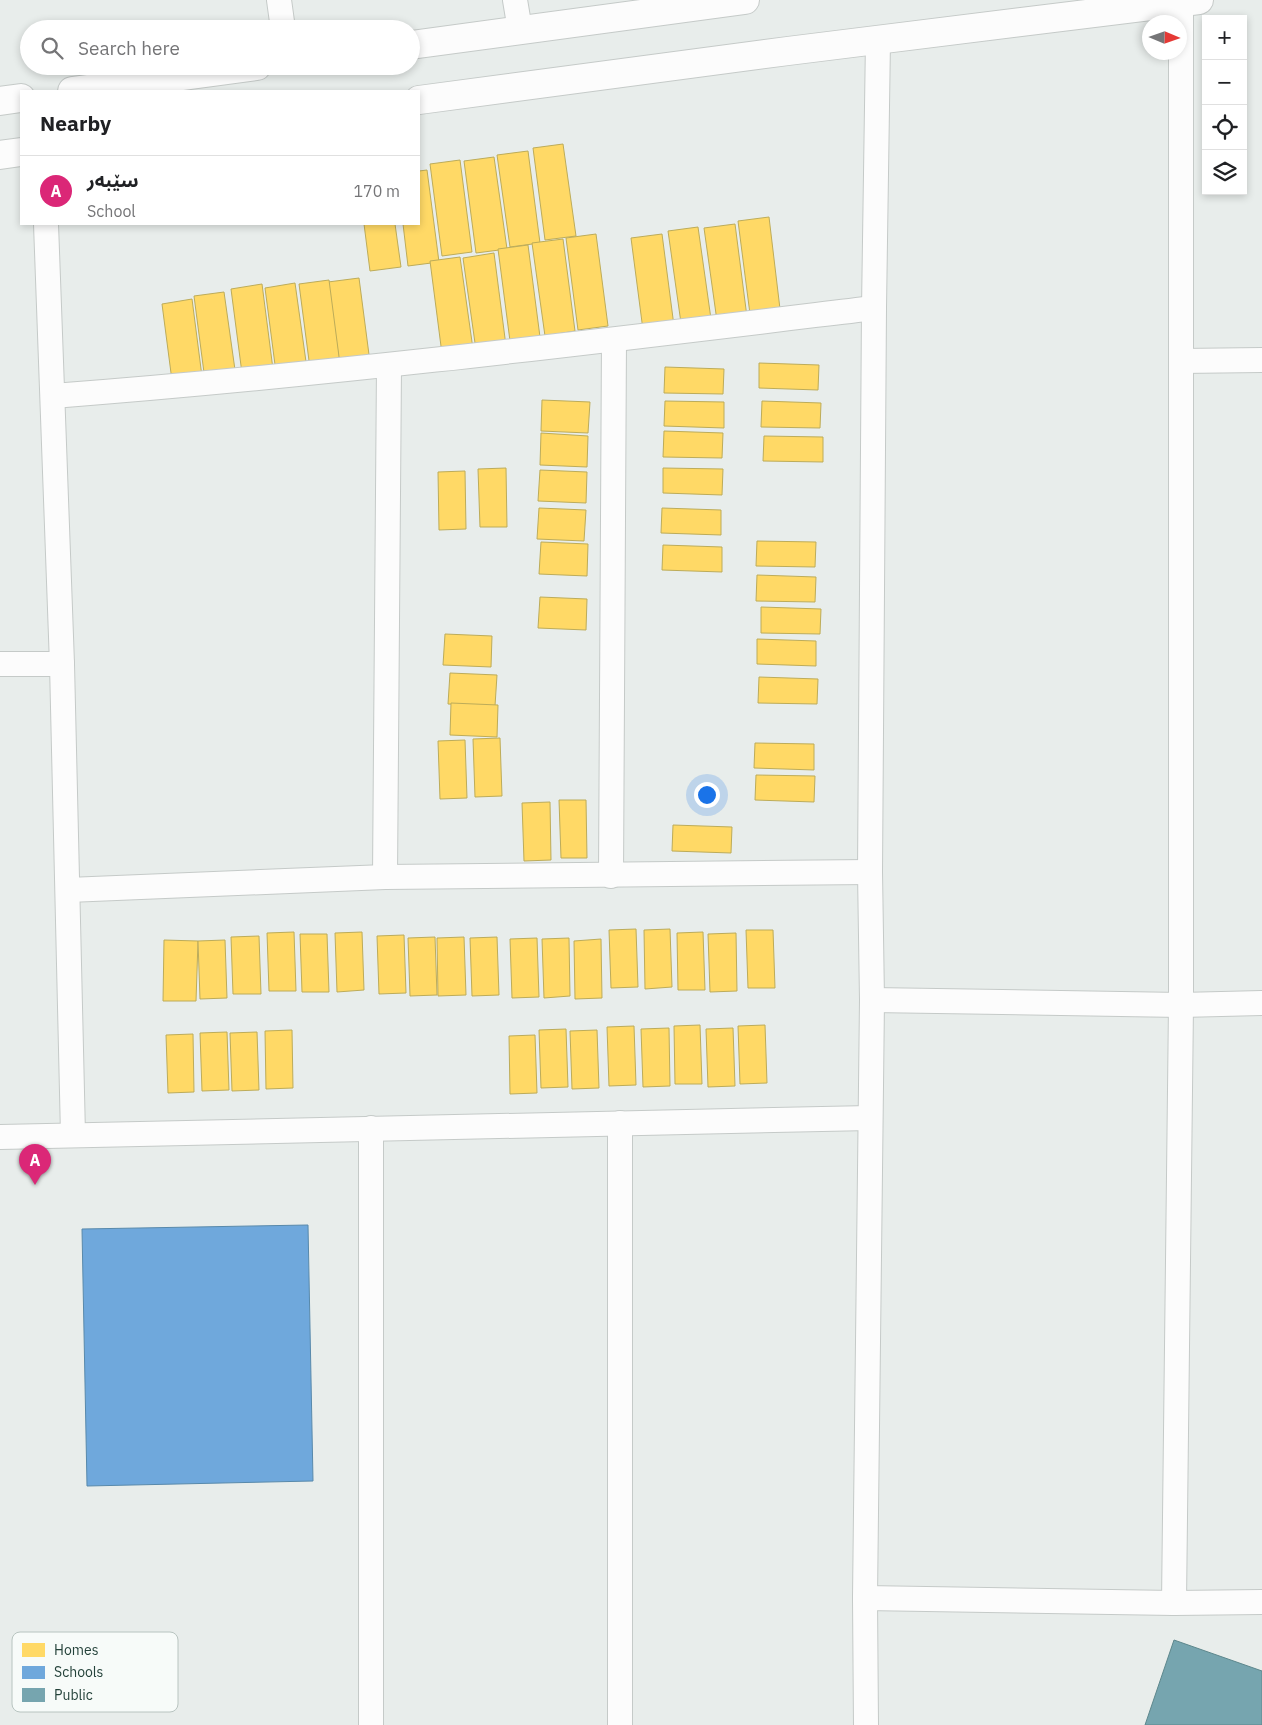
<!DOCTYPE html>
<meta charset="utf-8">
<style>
:root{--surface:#fff;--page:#f2f2f2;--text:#202124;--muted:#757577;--line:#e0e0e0;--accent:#db2777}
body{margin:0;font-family:"IBM Plex Sans","Noto Sans Arabic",sans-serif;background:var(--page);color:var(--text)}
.controls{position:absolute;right:15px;top:15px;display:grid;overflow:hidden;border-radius:0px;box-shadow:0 2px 8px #0003}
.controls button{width:45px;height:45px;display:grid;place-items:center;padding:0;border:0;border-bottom:1px solid var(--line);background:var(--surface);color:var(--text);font:25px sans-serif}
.compass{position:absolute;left:1142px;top:15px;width:45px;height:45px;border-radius:50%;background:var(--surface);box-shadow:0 2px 8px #0003;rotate:92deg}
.you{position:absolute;left:706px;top:794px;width:18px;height:18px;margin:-12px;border:4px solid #fff;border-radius:50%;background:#1a73e8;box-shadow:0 0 0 8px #1a73e833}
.badge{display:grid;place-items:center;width:32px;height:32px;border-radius:50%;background:var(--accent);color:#fff;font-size:16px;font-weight:700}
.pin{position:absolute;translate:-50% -41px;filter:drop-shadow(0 1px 2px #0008)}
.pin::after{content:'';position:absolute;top:26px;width:18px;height:15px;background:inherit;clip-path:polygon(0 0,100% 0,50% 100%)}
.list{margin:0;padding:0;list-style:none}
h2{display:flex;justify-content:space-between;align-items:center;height:65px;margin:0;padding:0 20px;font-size:21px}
h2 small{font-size:16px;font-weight:400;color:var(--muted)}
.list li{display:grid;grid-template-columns:32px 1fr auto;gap:15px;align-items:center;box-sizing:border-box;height:70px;padding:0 20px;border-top:1px solid var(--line)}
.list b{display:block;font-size:19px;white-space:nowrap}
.list p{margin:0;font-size:16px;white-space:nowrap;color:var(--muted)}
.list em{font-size:16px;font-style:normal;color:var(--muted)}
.icon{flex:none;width:28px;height:28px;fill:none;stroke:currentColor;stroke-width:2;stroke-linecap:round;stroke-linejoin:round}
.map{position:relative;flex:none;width:1262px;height:1725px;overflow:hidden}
.search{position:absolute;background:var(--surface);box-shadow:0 2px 8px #0003;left:20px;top:20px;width:400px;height:55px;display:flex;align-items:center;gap:12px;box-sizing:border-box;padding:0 18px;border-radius:28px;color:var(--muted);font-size:19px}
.panel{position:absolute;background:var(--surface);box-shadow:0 2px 8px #0003;left:20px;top:90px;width:400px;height:135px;border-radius:0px}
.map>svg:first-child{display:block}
</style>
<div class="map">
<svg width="1262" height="1725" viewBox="0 0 1262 1725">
<rect width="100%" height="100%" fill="#e8edeb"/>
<!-- homes -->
<g fill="#ffd966" stroke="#bdac59">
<path d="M563 144 576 236 545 240 533 148Z"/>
<path d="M528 151 540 243 510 247 497 155Z"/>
<path d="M494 157 507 249 476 253 464 161Z"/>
<path d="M460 160 472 252 442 256 430 164Z"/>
<path d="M427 170 439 262 408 266 403 224H419V171Z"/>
<path d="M769 217 780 309 750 314 738 221Z"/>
<path d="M364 224H395L401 267 370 271Z"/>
<path d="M735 224 747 317 717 321 704 228Z"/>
<path d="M698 227 711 319 681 323 668 231Z"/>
<path d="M596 234 608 326 578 330 566 238Z"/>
<path d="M662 234 674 326 643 330 631 238Z"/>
<path d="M563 239 575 331 545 336 532 243Z"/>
<path d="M528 245 540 337 510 341 498 249Z"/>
<path d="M494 253 506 346 476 350 463 258Z"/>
<path d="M460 257 473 349 442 354 430 261Z"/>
<path d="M359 278 371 370 341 374 328 282Z"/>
<path d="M329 280 341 372 311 376 299 284Z"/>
<path d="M295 283 308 376 277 380 265 288Z"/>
<path d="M262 284 274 377 243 381 231 289Z"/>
<path d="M224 292 237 384 206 388 194 296Z"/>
<path d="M192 299 204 392 174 396 162 304Z"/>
<path d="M759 363 819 365 818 390 759 388Z"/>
<path d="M665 367 724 369 723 394 664 393Z"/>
<path d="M542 400 590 402 588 433 541 431Z"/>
<path d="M665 401 724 402V428L664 426Z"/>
<path d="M762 401 821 403 820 428 761 427Z"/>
<path d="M664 431 723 433 722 458 663 457Z"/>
<path d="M541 433 588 436 587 467 540 465Z"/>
<path d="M764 436 823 437V462L763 461Z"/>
<path d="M506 468 507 527H480L478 469Z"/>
<path d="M663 468 723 469 722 495 663 493Z"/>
<path d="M540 470 587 472 586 503 538 501Z"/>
<path d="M465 471 466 529 439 530 438 472Z"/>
<path d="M539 508 586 510 584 541 537 539Z"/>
<path d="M662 508 721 510V535L661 533Z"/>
<path d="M757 541 816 542 815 567 756 566Z"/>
<path d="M541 542 588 544 587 576 539 574Z"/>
<path d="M663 545 722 547V572L662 570Z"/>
<path d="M757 575 816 577 815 602 756 601Z"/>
<path d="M540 597 587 599 586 630 538 628Z"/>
<path d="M761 607 821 609 820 634 761 633Z"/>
<path d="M445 634 492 636 491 667 443 665Z"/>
<path d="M757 639 816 641V666L757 664Z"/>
<path d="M450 673 497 675 495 706 448 704Z"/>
<path d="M759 677 818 679 817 704 758 703Z"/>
<path d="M451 703 498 705 497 737 450 735Z"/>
<path d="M500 738 502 796 475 797 473 739Z"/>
<path d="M465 740 467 798 440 799 438 741Z"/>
<path d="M755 743 814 744V770L754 768Z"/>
<path d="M756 775 815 776 814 802 755 800Z"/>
<path d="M559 800H586L587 858H561Z"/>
<path d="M550 802 551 860 524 861 522 803Z"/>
<path d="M673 825 732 827 731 853 672 851Z"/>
<path d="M636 929 638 987 611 988 609 930Z"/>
<path d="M670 929 672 987 645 989 644 930Z"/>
<path d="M746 930H773L775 988H748Z"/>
<path d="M294 932 296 991H269L267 933Z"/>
<path d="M362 932 364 990 337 992 335 933Z"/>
<path d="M703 932 705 990H678L677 933Z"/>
<path d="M736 933 737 991 710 992 708 934Z"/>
<path d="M300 934H327L329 992H302Z"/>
<path d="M404 935 406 993 379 994 377 936Z"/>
<path d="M259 936 261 994H233L231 937Z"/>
<path d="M435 937 437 995 410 996 408 938Z"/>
<path d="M464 937 466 995 438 996 437 938Z"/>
<path d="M497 937 499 995 472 996 470 938Z"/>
<path d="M537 938 539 997 512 998 510 939Z"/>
<path d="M569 938 570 996 544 998 542 939Z"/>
<path d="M601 939 602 998 575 999 574 941Z"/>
<path d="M164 940 198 941 196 1001H163Z"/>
<path d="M225 940 227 998 200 999 198 941Z"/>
<path d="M700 1025 702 1084H675L674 1026Z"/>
<path d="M765 1025 767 1083 740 1084 738 1026Z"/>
<path d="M634 1026 636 1085 609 1086 607 1027Z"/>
<path d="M669 1028 670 1086 643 1087 641 1029Z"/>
<path d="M733 1028 735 1086 708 1087 706 1029Z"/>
<path d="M566 1029 568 1087 541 1088 539 1030Z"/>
<path d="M292 1030 293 1088 266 1089 265 1031Z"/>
<path d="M597 1030 599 1088 572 1089 570 1031Z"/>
<path d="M227 1032 229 1090 202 1091 200 1033Z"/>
<path d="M257 1032 259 1090 232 1091 230 1033Z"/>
<path d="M193 1034 194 1092 168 1093 166 1035Z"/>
<path d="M535 1035 537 1093 510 1094 509 1036Z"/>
</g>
<!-- schools -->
<path fill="#6fa8dc" stroke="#5889ab" d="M308 1225 313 1481 87 1486 82 1229Z"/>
<!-- public -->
<path fill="#76a5af" stroke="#5d878c" d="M1174 1640 1262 1671V1725H1145Z"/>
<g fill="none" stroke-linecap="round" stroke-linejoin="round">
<defs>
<g id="minor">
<path d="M279 0 283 29"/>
<path d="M515 0 520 30"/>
<path d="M46 224 62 664 73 1135"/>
<path d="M1181 361 1262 360"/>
<path d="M53 396C328 375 601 341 874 308"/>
<path d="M0 664H62"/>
<path d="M611 876 614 340"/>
<path d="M385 877 389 366"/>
<path d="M68 890 385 877 870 872"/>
<path d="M872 1000 1181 1005 1262 1003"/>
<path d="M0 1137 870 1118"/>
<path d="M865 1598 1174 1603 1262 1602"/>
<path d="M1174 1603 1181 1005V2"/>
<path d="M371 1725V1128"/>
<path d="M620 1725V1123"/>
<path d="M866 1725 865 1598 872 1000 870 872 874 308 878 40"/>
</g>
<g id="tertiary">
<path d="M411 45 745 0"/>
<path d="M72 91 257 66"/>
<path d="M419 100 788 51 1199 0"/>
<path d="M0 101 21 98"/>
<path d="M0 155 21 152"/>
</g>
</defs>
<!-- minor casing -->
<use href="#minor" stroke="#c5cac8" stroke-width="26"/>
<!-- tertiary casing -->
<use href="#tertiary" stroke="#c5cac8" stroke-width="30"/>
<!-- minor -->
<use href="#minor" stroke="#fcfcfc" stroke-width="24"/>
<!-- tertiary -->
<use href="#tertiary" stroke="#fcfcfc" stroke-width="28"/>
</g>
<!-- legend -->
<rect x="12" y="1632" width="166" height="80" rx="8" fill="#f7fbf9" stroke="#b8c4c0" stroke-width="1"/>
<rect x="22" y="1643" width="23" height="14" fill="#ffd966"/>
<rect x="22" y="1666" width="23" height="13" fill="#6fa8dc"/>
<rect x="22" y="1688" width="23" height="14" fill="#76a5af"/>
<g font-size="14" fill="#24423a">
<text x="54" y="1655">Homes</text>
<text x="54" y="1677">Schools</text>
<text x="54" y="1700">Public</text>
</g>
</svg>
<div class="controls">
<button>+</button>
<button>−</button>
<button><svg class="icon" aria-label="locate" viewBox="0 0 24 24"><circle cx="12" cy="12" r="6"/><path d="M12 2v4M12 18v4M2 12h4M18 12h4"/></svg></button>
<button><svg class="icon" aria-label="layers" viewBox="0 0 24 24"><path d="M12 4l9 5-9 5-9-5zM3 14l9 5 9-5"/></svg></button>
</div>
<svg class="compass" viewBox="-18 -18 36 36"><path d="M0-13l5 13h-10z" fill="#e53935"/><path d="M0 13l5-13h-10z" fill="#757577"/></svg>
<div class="you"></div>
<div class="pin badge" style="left:35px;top:1185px">A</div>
<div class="search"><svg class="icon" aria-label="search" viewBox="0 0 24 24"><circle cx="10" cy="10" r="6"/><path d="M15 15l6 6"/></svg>Search here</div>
<section class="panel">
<h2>Nearby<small></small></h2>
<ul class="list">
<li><span class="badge">A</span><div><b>سێبەر</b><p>School</p></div><em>170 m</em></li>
</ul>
</section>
</div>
